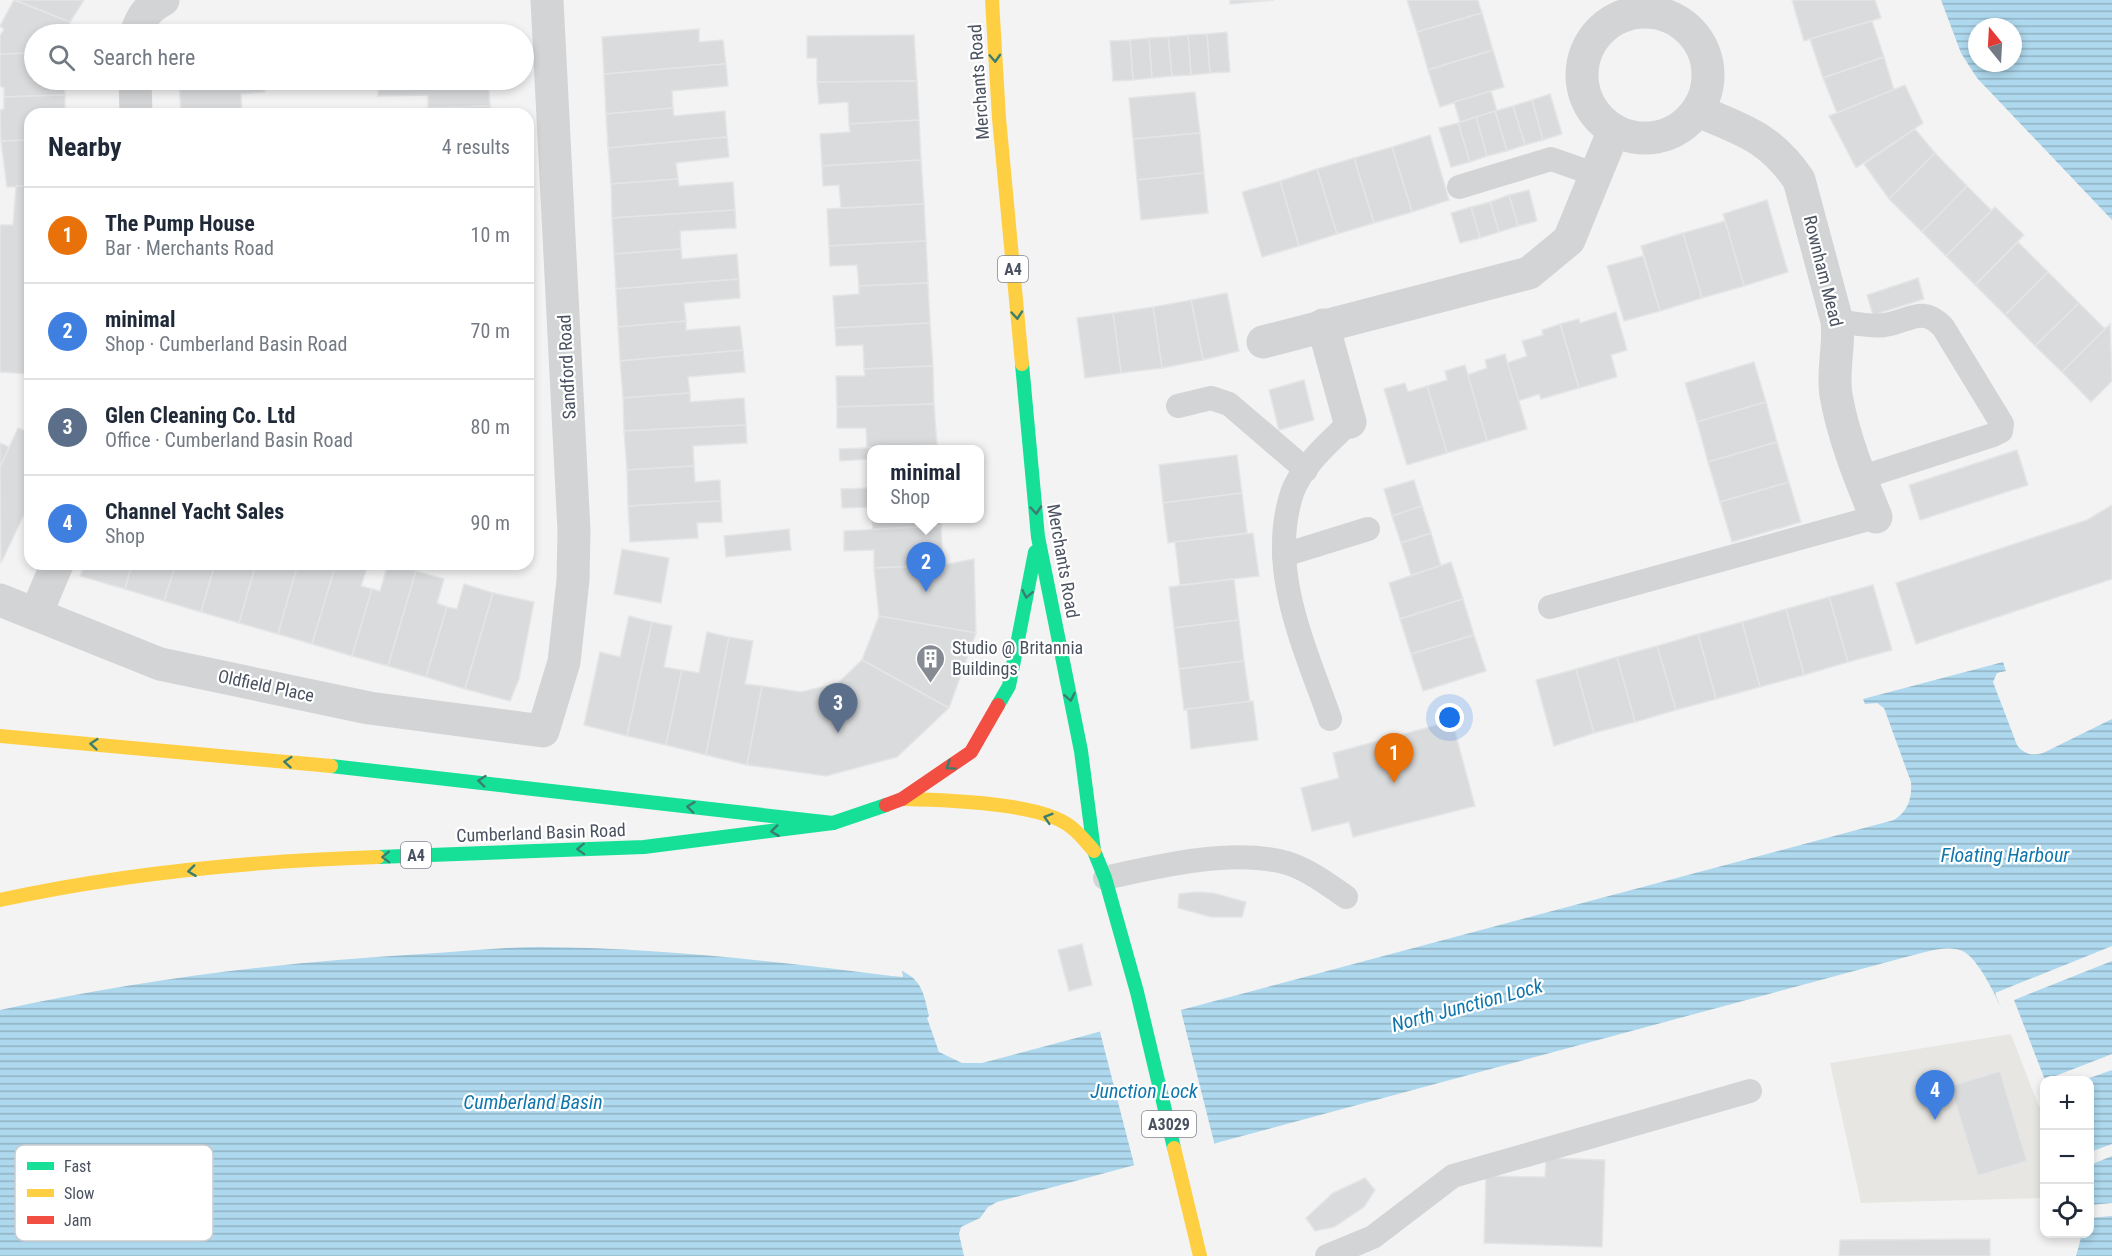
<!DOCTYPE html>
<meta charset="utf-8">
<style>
:root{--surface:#fff;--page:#f6f6f7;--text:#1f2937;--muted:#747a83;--line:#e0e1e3;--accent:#858a93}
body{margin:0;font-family:"Roboto Condensed",sans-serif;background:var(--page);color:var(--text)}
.controls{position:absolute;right:18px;bottom:18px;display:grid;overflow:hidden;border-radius:12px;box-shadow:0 3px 9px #0003}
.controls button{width:54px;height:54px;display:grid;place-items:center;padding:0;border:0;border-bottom:2px solid var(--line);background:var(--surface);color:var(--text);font:30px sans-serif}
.compass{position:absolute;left:1968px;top:18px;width:54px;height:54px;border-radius:50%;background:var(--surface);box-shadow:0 3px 9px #0003;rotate:342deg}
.you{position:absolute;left:1450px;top:718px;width:21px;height:21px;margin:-15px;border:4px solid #fff;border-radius:50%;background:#1a73e8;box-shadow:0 0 0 9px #1a73e833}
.badge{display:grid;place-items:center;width:39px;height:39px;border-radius:50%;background:var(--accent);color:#fff;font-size:20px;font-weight:700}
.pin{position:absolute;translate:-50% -50px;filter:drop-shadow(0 2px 3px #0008)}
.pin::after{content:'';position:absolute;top:32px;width:21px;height:18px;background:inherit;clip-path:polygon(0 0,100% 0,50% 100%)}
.popup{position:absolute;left:867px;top:445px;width:117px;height:78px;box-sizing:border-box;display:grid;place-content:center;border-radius:12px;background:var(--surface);filter:drop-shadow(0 2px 4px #0005);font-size:20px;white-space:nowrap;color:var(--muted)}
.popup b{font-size:22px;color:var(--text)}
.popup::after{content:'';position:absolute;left:50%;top:100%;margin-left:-12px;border:12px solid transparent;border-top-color:var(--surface)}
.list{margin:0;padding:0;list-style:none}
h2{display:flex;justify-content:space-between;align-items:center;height:78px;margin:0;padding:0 24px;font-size:26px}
h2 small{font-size:20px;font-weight:400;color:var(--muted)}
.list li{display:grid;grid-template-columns:39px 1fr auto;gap:18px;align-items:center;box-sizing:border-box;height:96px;padding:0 24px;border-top:2px solid var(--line)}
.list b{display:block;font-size:22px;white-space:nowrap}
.list p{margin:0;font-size:20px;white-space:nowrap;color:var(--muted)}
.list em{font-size:20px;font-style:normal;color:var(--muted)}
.icon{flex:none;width:33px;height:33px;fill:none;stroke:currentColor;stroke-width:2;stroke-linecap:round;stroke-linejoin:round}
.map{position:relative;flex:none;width:2112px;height:1256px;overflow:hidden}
.search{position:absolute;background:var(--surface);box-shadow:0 3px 9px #0003;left:24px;top:24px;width:510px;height:66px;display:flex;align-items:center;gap:15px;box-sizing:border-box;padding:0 21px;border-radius:33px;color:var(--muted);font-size:22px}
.panel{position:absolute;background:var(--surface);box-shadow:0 3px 9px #0003;left:24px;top:108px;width:510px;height:462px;border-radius:18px}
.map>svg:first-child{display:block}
</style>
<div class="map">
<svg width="2112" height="1256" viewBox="0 0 2112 1256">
<defs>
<pattern id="water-rules" width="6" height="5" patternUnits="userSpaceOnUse" patternTransform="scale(1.5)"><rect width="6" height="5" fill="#aed8ed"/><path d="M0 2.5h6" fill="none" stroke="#90b2c3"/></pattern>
</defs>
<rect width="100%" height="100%" fill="#f3f3f3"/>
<!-- commercial -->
<path fill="#e7e6e2" d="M2011 1034 2044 1119V1198L1861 1203 1830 1063Z"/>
<!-- water -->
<g fill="url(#water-rules)" fill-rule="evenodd">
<path d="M1941 0H2112V220L1977 78 1961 53ZM1977 27H2013V63H1977Z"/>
<path d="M2003 662 2006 671 1997 673 1993 682 2017 745C2024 754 2031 756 2043 753L2112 719V1256H2076L2082 1234H2090V1080H2044V1119C2031 1086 1991 959 1960 950 1942 945 1923 953 1906 957L997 1202 988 1207 980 1218 961 1227 959 1234 964 1256H0V1010C139 980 280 962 422 954 461 952 501 947 540 947 658 948 775 961 892 976L903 977 902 971C923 981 924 995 929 1016L927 1018 939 1052 962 1063H982L1894 820C1908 811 1912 799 1911 782L1884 708 1877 703 1865 704 1863 699Z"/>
</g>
<!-- pier -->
<g fill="#f3f3f3">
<path d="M2112 946V961L2014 1000 2045 1080 2112 1054V1070L2084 1080H2044V1119L1995 993Z"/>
<path d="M1180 1007 1215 1146 1135 1168 1099 1028Z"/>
<path d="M2112 1144V1156L2090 1165V1152Z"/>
<path d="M2112 1203V1216L2090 1218V1205Z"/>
</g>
<!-- building -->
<g fill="#dadbdd" stroke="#e4e5e6" stroke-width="1.5">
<path d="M14 0 70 22 67 34H34V53L0 54V36L4 29 0 26Z"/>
<path d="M15 0H84L70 22Z"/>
<path d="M1230 0H1274L1230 4Z"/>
<path d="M1407 0H1478L1482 13 1417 32Z"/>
<path d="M1792 0H1875L1881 18 1804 41Z"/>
<path d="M1482 13 1493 50 1428 70 1417 32Z"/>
<path d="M1872 21 1884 57 1823 78 1810 39Z"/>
<path d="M487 28V34H401L400 30Z"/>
<path d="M356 29V34H334V30Z"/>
<path d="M699 29V42L723 40 726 64 604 74 602 37Z"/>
<path d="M262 32V34H182Z"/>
<path d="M1227 32 1230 72 1210 73 1207 34Z"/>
<path d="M1207 34 1210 73 1191 75 1188 35Z"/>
<path d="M914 35 917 81 817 82V58H807V36Z"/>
<path d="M1188 35 1191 75 1172 76 1168 37Z"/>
<path d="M1168 37 1172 76 1152 78 1149 38Z"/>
<path d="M1149 38 1152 78 1133 80 1130 40Z"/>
<path d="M1130 40 1133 80 1113 81 1110 41Z"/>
<path d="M1493 50 1504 87 1440 107 1428 70Z"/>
<path d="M34 53V80H64L65 95 4 97V88L0 86V54Z"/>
<path d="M1884 57 1894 90 1837 113 1823 78Z"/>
<path d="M726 64 728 86 672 91 673 108 606 114 604 74Z"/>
<path d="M179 80H264L265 92 241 94 242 113 181 114Z"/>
<path d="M378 80H488L490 106 428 108V95L378 96Z"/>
<path d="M917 81 919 120 849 124 848 102 819 104 817 82Z"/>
<path d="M1905 85 1923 123 1856 168 1829 116Z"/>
<path d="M1491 91 1497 111 1460 122 1454 102Z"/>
<path d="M1195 92 1200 133 1133 139 1129 98Z"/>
<path d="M1550 94 1562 134 1543 140 1532 100Z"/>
<path d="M65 95V114H30V140L1 141 0 110 4 109V97Z"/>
<path d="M1532 100 1543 140 1525 145 1513 106Z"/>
<path d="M490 106V114H428V108Z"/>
<path d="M1513 106 1525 145 1507 151 1495 111Z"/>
<path d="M673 108 674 116 725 111 727 137 608 148 606 114Z"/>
<path d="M1495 111 1507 151 1487 156 1476 117Z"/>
<path d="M1476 117 1487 156 1470 162 1458 123Z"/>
<path d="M919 120 921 160 822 166 820 134 850 132 849 124Z"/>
<path d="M1458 123 1470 162 1451 167 1439 128Z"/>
<path d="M1915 129 1935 153 1889 199 1864 164Z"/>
<path d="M1200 133 1204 173 1137 180 1133 139Z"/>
<path d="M1430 135 1449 200 1412 212 1392 147Z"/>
<path d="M727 137 729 157 676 163 678 179 611 184 608 148Z"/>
<path d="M30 140V186L7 187 1 141Z"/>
<path d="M1392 147 1412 212 1374 223 1354 158Z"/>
<path d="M1935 153 1967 186 1922 232 1889 199Z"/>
<path d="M1354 158 1374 223 1337 234 1317 169Z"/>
<path d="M921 160 924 204 841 208 839 185 823 186 822 166Z"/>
<path d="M1317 169 1337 234 1299 246 1280 181Z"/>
<path d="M1204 173 1208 213 1141 220 1137 180Z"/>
<path d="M678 179 679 186 733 182 735 210 612 218 611 184Z"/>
<path d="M1280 181 1299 246 1262 257 1242 192Z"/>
<path d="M16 186H30V374L0 372V225H13Z"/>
<path d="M1967 186 1992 211 1946 256 1922 232Z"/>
<path d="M1529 190 1537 221 1518 226 1509 195Z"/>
<path d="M1509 195 1518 226 1499 232 1490 202Z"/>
<path d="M1767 200 1788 272 1744 286 1723 214Z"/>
<path d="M1490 202 1499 232 1480 238 1471 207Z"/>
<path d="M924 204 926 241 829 246 827 209Z"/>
<path d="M1471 207 1480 238 1460 243 1451 213Z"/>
<path d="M1995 207 2024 235 1975 285 1946 256Z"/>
<path d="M735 210 736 228 680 231 681 249 614 254 612 218Z"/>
<path d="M1725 221 1744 286 1702 298 1683 233Z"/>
<path d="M1683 233 1702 298 1660 311 1641 246Z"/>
<path d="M926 241 928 283 859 286 857 265 830 266 829 246Z"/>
<path d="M2018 242 2048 272 2005 315 1975 285Z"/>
<path d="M681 249 682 259 737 254 739 279 616 289 614 254Z"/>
<path d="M1643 256 1660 311 1624 321 1607 266Z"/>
<path d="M2048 272 2079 303 2035 346 2005 315Z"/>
<path d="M1918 278 1924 299 1873 315 1867 295Z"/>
<path d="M739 279 740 298 684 303 686 321 618 327 616 289Z"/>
<path d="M928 283 930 323 835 328 833 296 859 294V286Z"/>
<path d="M1227 293 1239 351 1203 360 1191 300Z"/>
<path d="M1191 300 1203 360 1162 368 1153 307Z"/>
<path d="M2079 303 2105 329 2062 372 2035 346Z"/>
<path d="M1153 307 1162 368 1121 373 1113 313Z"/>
<path d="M1616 312 1627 350 1611 355 1617 377 1579 388 1560 324 1579 319 1580 323Z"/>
<path d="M1113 313 1121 373 1085 378 1077 318Z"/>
<path d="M686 321V330L740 326 743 350 620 361 618 327Z"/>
<path d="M930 323 933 366 864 369 863 345 836 346 835 328Z"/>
<path d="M1560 324 1579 388 1541 399 1539 394 1518 401 1507 363 1527 356 1522 341 1543 335 1542 330Z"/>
<path d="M2110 324 2112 381 2091 402 2062 372Z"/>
<path d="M743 350 745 372 688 377 690 393 623 398 620 361Z"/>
<path d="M1505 354 1527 429 1487 441 1467 375 1487 368 1485 360Z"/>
<path d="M1754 362 1766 402 1697 422 1685 383Z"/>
<path d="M1465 365 1487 441 1447 453 1427 386 1447 380 1445 371Z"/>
<path d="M933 366 934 404 837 407 836 376H865L864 369Z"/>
<path d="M1304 380 1314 420 1279 430 1269 390Z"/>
<path d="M1405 383 1408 392 1427 386 1447 453 1407 465 1384 389Z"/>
<path d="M690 393V402L744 398 746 425 624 431 623 398Z"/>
<path d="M1766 402 1777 442 1708 462 1697 422Z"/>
<path d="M934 404 937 445 867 447 866 428H837V407Z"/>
<path d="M746 425 747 443 693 446 694 466 627 470 624 431Z"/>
<path d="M18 428 30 433V502L1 563 0 467Z"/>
<path d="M1777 442 1789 482 1720 502 1708 462Z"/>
<path d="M0 443 9 447 0 467Z"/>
<path d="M937 445V450H872V488L869 459 840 461 839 449Z"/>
<path d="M2017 450 2028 485 1920 520 1909 485Z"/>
<path d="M1237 455 1242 493 1163 503 1159 465Z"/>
<path d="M694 466 695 482 720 480 721 501 628 506 627 470Z"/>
<path d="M1414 480 1422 506 1392 516 1384 489Z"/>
<path d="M1789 482 1801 522 1732 542 1720 502Z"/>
<path d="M870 488H872V518V507L842 508 841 489Z"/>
<path d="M1242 493 1247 533 1168 543 1163 503Z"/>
<path d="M721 501 722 522 697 523 698 538 630 542 628 506Z"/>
<path d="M2112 505V579L1916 644 1896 583 2087 520Z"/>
<path d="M1422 506 1431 533 1401 543 1392 516Z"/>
<path d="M872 518H941V526L873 529Z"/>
<path d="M941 526 943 565 874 568V550L844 551V531Z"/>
<path d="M789 529 791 550 726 557 724 536Z"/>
<path d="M1253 533 1259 576 1180 585 1175 542Z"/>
<path d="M1431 533 1441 566 1411 575 1401 543Z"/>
<path d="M622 549 669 558 661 603 614 594Z"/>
<path d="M974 559 976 633 879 616 874 568 943 565Z"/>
<path d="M1451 562 1463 599 1400 619 1389 583Z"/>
<path d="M85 564H132L125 589 80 576Z"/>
<path d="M132 564H176L164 601 125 589Z"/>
<path d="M176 564H215L201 612 164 601Z"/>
<path d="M215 564H256L239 623 201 612Z"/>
<path d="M256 564H298L278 634 239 623Z"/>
<path d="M298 564H336L312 644 278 634Z"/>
<path d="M336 564H368L361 586 372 589 352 656 312 644Z"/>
<path d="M388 564 416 571 388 666 352 656 372 589 380 591Z"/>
<path d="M416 571 444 579 437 603 447 607 426 677 388 666Z"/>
<path d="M1234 579 1239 620 1174 628 1169 587Z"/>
<path d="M464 584 493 593 465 689 426 677 447 607 457 609Z"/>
<path d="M1873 585 1892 650 1848 662 1829 597Z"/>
<path d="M493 593 534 602 519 679 510 701 465 689Z"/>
<path d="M1829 597 1848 662 1804 675 1786 609Z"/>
<path d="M1463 599 1474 635 1411 654 1400 619Z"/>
<path d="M1786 609 1804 675 1760 687 1742 622Z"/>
<path d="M629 616 652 622 627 736 584 725 600 652 620 657Z"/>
<path d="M879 616 976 633 949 708 862 660Z"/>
<path d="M1239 620 1244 661 1179 669 1174 628Z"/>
<path d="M652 622 672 626 664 667 682 670 666 745 627 736Z"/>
<path d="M1742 622 1760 687 1716 699 1698 634Z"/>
<path d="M707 632 729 637 706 755 666 745 682 670 699 673Z"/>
<path d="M1698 634 1716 699 1676 710 1657 646Z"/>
<path d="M1474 635 1486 671 1423 691 1411 654Z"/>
<path d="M729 637 753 641 745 684 762 686 747 765 706 755Z"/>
<path d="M1657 646 1676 710 1635 722 1617 657Z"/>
<path d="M1617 657 1635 722 1594 733 1576 669Z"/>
<path d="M862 660 949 708 897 757 826 776 747 765 762 686 801 692 838 683Z"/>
<path d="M1244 661 1250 702 1184 710 1179 669Z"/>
<path d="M1576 669 1594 733 1554 746 1536 680Z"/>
<path d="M1253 701 1258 740 1191 749 1187 709Z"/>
<path d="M1452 721 1475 806 1353 837 1349 822 1312 831 1301 788 1339 778 1333 753Z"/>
<path d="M1196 892 1213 893 1246 902 1242 917H1211L1178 908 1179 894Z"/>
<path d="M1082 944 1092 985 1069 991 1058 950Z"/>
<path d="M2000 1071 2027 1161 1978 1176 1950 1086Z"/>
<path d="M1546 1158 1605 1160 1602 1247 1484 1243 1486 1176 1545 1177Z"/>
<path d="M1365 1178 1375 1190 1364 1207 1334 1227 1315 1231 1306 1218 1333 1193Z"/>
<path d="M1990 1239V1256H1839L1840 1240Z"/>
</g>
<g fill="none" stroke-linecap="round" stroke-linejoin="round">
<!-- lane -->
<g stroke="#d2d4d6" stroke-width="24">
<path d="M1459 187 1551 159 1597 175"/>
<path d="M1837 321C1853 323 1869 327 1885 325 1910 321 1922 305 1943 327L2002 424 2001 431 1993 435 1860 478"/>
<path d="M1178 406 1211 398 1229 404 1306 470"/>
<path d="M1284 555 1368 529"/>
<path d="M1550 607 1876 517"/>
<path d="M1330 719C1305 647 1267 570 1292 493 1302 465 1330 442 1350 422"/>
<path d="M1105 878C1158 866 1233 848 1287 863 1307 869 1329 885 1346 897"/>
<path d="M1327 1256 1373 1237 1453 1176 1750 1091"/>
</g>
<!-- street -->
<g stroke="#d2d4d6" stroke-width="33">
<circle cx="1645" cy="75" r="63"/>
<path d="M136 34C141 18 147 8 163 0"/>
<path d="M135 80 136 114"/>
<path d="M1698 111C1743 130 1770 137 1799 180L1837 321C1840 345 1832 371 1836 395 1843 436 1860 478 1876 517"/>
<path d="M1323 325 1350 422"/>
<path d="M1263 342 1529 273 1569 240 1614 130"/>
<path d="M0 600 160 664 369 708 543 731 564 662 573 580 574 531 547 0"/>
<path d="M36 614 57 564"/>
</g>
<!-- fast -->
<g stroke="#16e098" stroke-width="14">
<path d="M1022 364 1038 537 1081 751 1094 851 1105 878 1137 992 1174 1148"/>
<path d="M998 705 1009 686 1035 552"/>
<path d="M331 766 833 823"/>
<path d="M378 857 644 847 833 823 886 805"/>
</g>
<!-- slow -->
<g stroke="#ffcf43" stroke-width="14">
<path d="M992 0 999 118 1022 364"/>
<path d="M0 736 331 766"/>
<path d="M902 799C942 800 1041 802 1071 827 1080 834 1087 843 1094 851"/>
<path d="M0 900C124 873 251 861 378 857"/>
<path d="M1174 1148 1200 1256"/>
</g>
<!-- jam -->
<path stroke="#f24e42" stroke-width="14" d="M886 805 902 799 971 752 998 705"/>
</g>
<!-- one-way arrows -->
<defs><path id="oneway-chevron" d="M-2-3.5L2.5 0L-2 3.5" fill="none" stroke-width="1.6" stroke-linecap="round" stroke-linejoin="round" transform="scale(1.5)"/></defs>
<g stroke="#3a7d71">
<use href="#oneway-chevron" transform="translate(995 58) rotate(87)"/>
<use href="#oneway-chevron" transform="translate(1017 315) rotate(85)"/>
<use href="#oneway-chevron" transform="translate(1036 510) rotate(85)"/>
<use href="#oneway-chevron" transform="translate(1027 594) rotate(101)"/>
<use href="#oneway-chevron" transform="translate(1070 697) rotate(79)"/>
<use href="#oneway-chevron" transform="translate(94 744) rotate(-175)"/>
<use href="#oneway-chevron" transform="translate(288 762) rotate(-175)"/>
<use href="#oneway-chevron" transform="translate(950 766) rotate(146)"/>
<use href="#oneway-chevron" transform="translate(482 781) rotate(-174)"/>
<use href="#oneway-chevron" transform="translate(691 807) rotate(-173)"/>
<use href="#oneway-chevron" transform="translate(1048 818) rotate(-163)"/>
<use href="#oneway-chevron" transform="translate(775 831) rotate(173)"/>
<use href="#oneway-chevron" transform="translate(581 849) rotate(178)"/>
<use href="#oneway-chevron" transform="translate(386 857) rotate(178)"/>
<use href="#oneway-chevron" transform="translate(192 871) rotate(173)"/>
</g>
<!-- icons -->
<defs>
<symbol id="building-pin" viewBox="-11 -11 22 30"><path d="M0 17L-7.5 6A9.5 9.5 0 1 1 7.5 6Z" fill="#858a93" stroke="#fff"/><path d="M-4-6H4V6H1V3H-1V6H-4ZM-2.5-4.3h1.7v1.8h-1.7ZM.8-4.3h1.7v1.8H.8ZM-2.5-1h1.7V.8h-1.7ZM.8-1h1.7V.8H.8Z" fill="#fff"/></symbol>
</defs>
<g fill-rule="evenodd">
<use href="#building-pin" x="914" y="642" width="33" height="45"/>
</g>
<g text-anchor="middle" stroke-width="4.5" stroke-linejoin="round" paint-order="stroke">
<!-- shield labels -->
<g fill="#fff" stroke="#808690" stroke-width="1.5">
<rect x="998" y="256" width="30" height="26" rx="4.5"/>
<rect x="401" y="842" width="30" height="26" rx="4.5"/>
<rect x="1142" y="1111" width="54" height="26" rx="4.5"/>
</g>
<g font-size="16" font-weight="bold" fill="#4a5260">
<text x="1013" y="275">A4</text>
<text x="416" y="861">A4</text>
<text x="1169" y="1130">A3029</text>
</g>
<!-- street labels -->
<g font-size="18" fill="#4a5260" stroke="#fff">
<text transform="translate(979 82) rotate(-94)" y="6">Merchants Road</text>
<text transform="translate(1823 271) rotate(76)" y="6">Rownham Mead</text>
<text transform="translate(567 367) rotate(-93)" y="6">Sandford Road</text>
<text transform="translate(1063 561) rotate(80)" y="6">Merchants Road</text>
<text transform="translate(266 686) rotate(12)" y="6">Oldfield Place</text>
<text transform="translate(541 833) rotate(-2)" y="6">Cumberland Basin Road</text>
</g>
<!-- poi labels -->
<g font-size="18" fill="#4a5260" stroke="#fff" text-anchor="start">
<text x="952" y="654">Studio @ Britannia<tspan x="952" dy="21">Buildings</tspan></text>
</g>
<!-- water labels -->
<g font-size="20" font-style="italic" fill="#0f77ad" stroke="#fff">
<text x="2005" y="862">Floating Harbour</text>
<text transform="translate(1467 1005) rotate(-15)" y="7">North Junction Lock</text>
<text x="1144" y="1098">Junction Lock</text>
<text x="533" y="1109">Cumberland Basin</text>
</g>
</g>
<!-- legend -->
<rect x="15" y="1145" width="198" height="96" rx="9" fill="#fff" stroke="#c9cbcf" stroke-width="1.5"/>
<rect x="27" y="1162" width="27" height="8" fill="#16e098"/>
<rect x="27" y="1189" width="27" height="8" fill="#ffcf43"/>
<rect x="27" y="1216" width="27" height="8" fill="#f24e42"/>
<g font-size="16" fill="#4a5260">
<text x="64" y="1172">Fast</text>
<text x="64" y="1199">Slow</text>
<text x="64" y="1226">Jam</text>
</g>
</svg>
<div class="controls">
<button>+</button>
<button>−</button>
<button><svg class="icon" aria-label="locate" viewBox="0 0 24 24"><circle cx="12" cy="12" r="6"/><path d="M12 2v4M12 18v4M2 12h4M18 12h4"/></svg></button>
</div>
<svg class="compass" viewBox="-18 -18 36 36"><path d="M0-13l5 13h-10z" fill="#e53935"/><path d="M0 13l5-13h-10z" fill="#747a83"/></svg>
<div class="you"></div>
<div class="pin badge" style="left:1394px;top:783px;background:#e8710a">1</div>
<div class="pin badge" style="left:926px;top:592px;background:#3f7fe0">2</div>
<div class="popup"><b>minimal</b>Shop</div>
<div class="pin badge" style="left:838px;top:733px;background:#5c6f8a">3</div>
<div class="pin badge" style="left:1935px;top:1120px;background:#3f7fe0">4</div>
<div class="search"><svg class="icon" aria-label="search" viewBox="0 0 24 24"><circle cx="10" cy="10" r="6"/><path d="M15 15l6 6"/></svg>Search here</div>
<section class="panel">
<h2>Nearby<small>4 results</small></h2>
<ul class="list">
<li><span class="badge" style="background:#e8710a">1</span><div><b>The Pump House</b><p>Bar · Merchants Road</p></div><em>10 m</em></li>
<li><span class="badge" style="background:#3f7fe0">2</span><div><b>minimal</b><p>Shop · Cumberland Basin Road</p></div><em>70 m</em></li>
<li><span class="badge" style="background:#5c6f8a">3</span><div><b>Glen Cleaning Co. Ltd</b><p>Office · Cumberland Basin Road</p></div><em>80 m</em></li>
<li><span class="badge" style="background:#3f7fe0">4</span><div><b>Channel Yacht Sales</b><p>Shop</p></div><em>90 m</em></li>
</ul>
</section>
</div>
